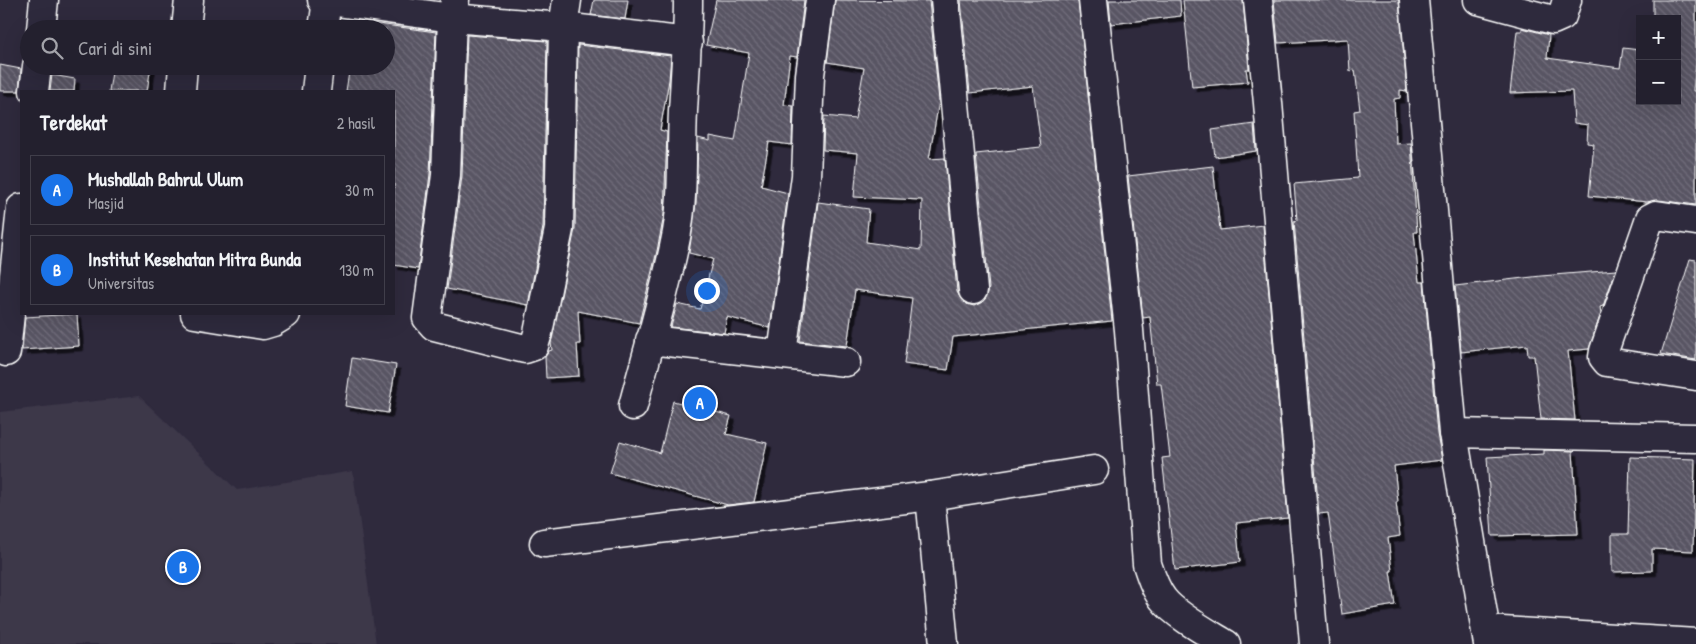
<!DOCTYPE html>
<html lang="id">
<meta charset="utf-8">
<style>
:root{--surface:#23202e;--page:#2f2d3a;--text:#f1f3f6;--muted:#a3a3aa;--line:#403e4a;--accent:#1a73e8}
body{margin:0;font-family:"Patrick Hand",sans-serif;background:var(--page);color:var(--text)}
.controls{position:absolute;right:15px;top:15px;display:grid;overflow:hidden;border-radius:0px;box-shadow:0 5px 20px #0002}
.controls button{width:45px;height:45px;display:grid;place-items:center;padding:0;border:0;border-bottom:1px solid var(--line);background:var(--surface);color:var(--text);font:25px sans-serif}
.you{position:absolute;left:706px;top:290px;width:18px;height:18px;margin:-12px;border:4px solid #fff;border-radius:50%;background:#1a73e8;box-shadow:0 0 0 8px #1a73e833}
.badge{display:grid;place-items:center;width:32px;height:32px;border-radius:50%;background:var(--accent);color:#fff;font-size:16px;font-weight:700}
.pin{position:absolute;translate:-50% -50%;border:2px solid #fff;box-shadow:0 1px 5px #0006}
.list{margin:0;padding:0;list-style:none}
h2{display:flex;justify-content:space-between;align-items:center;height:65px;margin:0;padding:0 20px;font-size:21px}
h2 small{font-size:16px;font-weight:400;color:var(--muted)}
.list li{display:grid;grid-template-columns:32px 1fr auto;gap:15px;align-items:center;box-sizing:border-box;height:70px;margin:0 10px 10px;padding:0 10px;border:1px solid var(--line);border-radius:0px}
.list b{display:block;font-size:19px;white-space:nowrap}
.list p{margin:0;font-size:16px;white-space:nowrap;color:var(--muted)}
.list em{font-size:16px;font-style:normal;color:var(--muted)}
.icon{flex:none;width:28px;height:28px;fill:none;stroke:currentColor;stroke-width:2;stroke-linecap:round;stroke-linejoin:round}
.map{position:relative;flex:none;width:1696px;height:644px;overflow:hidden}
.search{position:absolute;background:var(--surface);box-shadow:0 5px 20px #0002;left:20px;top:20px;width:375px;height:55px;display:flex;align-items:center;gap:12px;box-sizing:border-box;padding:0 18px;border-radius:28px;color:var(--muted);font-size:19px}
.panel{position:absolute;background:var(--surface);box-shadow:0 5px 20px #0002;left:20px;top:90px;width:375px;height:225px;border-radius:0px}
.map>svg:first-child{display:block}
</style>
<div class="map">
<svg width="1696" height="644" viewBox="0 0 1696 644">
<defs>
<pattern id="building-back-hatch" width="6" height="6" patternUnits="userSpaceOnUse" patternTransform="scale(1.25)"><rect width="6" height="6" fill="#595564"/><path d="M-1 5l2 2M0 0l6 6M5-1l2 2" fill="none" stroke="#726e7b"/></pattern>
<filter id="shadow"><feDropShadow dx="4.5" dy="4.5" stdDeviation="0" flood-color="#0009"/></filter>
</defs>
<rect width="100%" height="100%" fill="#2f2a3d"/>
<filter id="ink" filterUnits="userSpaceOnUse"><feTurbulence type="fractalNoise" baseFrequency=".02" numOctaves="2"/><feDisplacementMap in="SourceGraphic" scale="10" xChannelSelector="R" yChannelSelector="G"/><feConvolveMatrix kernelMatrix="1 2 1 2 8 2 1 2 1" color-interpolation-filters="sRGB"/></filter>
<g filter="url(#ink)">
<!-- built -->
<path fill="#3c3749" d="M139 396 237 490 353 471 376 644H0V412Z"/>
<!-- building -->
<g fill="url(#building-back-hatch)" stroke="#fff" filter="url(#shadow)">
<path d="M594 0H628L625 19 591 15Z"/>
<path d="M716 0H804L797 57 790 56 784 105 793 106 792 145 769 142 761 186 788 193 770 328 727 317 724 333 671 327 677 304 700 309 713 259 689 253 696 203 698 138 710 141V136L735 141 749 53 706 45Z"/>
<path d="M835 0 929 1 939 101 929 159 945 158 957 292 961 299 967 304 974 306 982 302 987 296 989 288 976 154 1041 147 1033 86 970 93 961 0H1078L1112 321 953 337 948 370 904 364 912 298 855 290 847 346 800 341 818 202 869 209 866 242 921 250 922 200 854 197 858 153 823 150 824 116 855 119 864 68 827 62Z"/>
<path d="M1109 0H1180L1181 16 1111 24Z"/>
<path d="M1183 0H1243L1249 69H1246L1248 82 1192 87Z"/>
<path d="M1274 0H1399L1407 91 1400 90V98L1394 99 1396 144 1411 143 1417 232H1414L1419 282H1424L1437 434 1442 460 1394 466 1398 502H1396L1400 536 1388 538 1392 571H1390L1395 605 1342 614 1328 513 1319 514 1294 221 1297 220 1294 184 1358 178 1354 111 1360 110 1355 70 1350 71 1348 39 1278 43Z"/>
<path d="M1653 0H1696V63L1693 91H1696V205L1658 200 1647 202 1589 196 1594 144 1587 143 1588 125 1574 123 1572 91 1510 93 1517 31H1522V28L1549 35 1547 58 1620 68 1623 48 1640 50V101H1677V19H1653Z"/>
<path d="M356 21 436 32 430 174 418 269 394 265V91H346L350 66H386V29H355Z"/>
<path d="M467 35 547 41 543 227 528 305 447 289 462 176Z"/>
<path d="M578 45 671 56 669 80 660 130 667 132 664 215 657 251 639 323 578 311 580 344H577L579 376 546 378 545 357 549 351 552 350 551 343 575 229Z"/>
<path d="M0 65 21 69 19 91H0Z"/>
<path d="M113 66H151L147 91H109Z"/>
<path d="M52 75 75 79 74 91H50Z"/>
<path d="M1254 124 1256 151 1215 157 1212 130Z"/>
<path d="M1213 166 1220 230 1263 225 1288 518 1236 523 1240 562 1175 570 1162 458 1170 457 1161 384H1157L1150 317 1143 318 1128 176Z"/>
<path d="M1690 259 1696 260V360L1661 354Z"/>
<path d="M1616 270 1603 306 1600 307 1601 313 1589 349 1568 351 1575 420 1541 419 1534 356H1528L1527 345 1461 352 1455 286 1541 276Z"/>
<path d="M77 314 79 346 22 350 25 317Z"/>
<path d="M352 358 396 365 388 413 345 406Z"/>
<path d="M673 401 731 416 726 434 767 443 754 502 728 505 610 473 620 441 660 453Z"/>
<path d="M1544 450 1573 451 1578 534 1492 536 1487 457 1544 454Z"/>
<path d="M1630 457 1695 459 1693 551 1652 549V571L1612 572V534H1628Z"/>
</g>
<g fill="none" stroke-linecap="round" stroke-linejoin="round">
<defs>
<g id="minor">
<path d="M322 0 452 18 563 27 688 42"/>
<path d="M455 0 452 18 446 175 427 318 434 326 525 349 534 346 538 333 559 229 563 27 567 0"/>
<path d="M945 0 973 290"/>
<path d="M1093 0 1129 330 1147 564C1151 576 1155 589 1163 599 1175 615 1208 633 1226 644"/>
<path d="M1258 0 1268 103 1314 644"/>
<path d="M1414 0 1453 433 1488 644"/>
<path d="M1478 0 1553 20 1562 16 1567 0"/>
<path d="M41 29 44 0"/>
<path d="M186 29 189 0"/>
<path d="M323 29 327 0"/>
<path d="M34 91 37 66"/>
<path d="M181 91 183 66"/>
<path d="M316 91 319 66"/>
<path d="M1696 221 1656 215 1650 218 1604 351 1603 357 1607 362 1696 376"/>
<path d="M195 314 263 325 273 322 286 314"/>
<path d="M650 340 846 362"/>
<path d="M6 352 21 208"/>
<path d="M782 354 806 176 810 75 820 0"/>
<path d="M633 406C648 349 666 291 677 232 684 192 681 151 683 111 685 74 688 37 688 0"/>
<path d="M1453 433 1696 438"/>
<path d="M544 543 930 496"/>
<path d="M1486 630 1696 643"/>
<path d="M944 644 930 496 1094 470"/>
</g>
</defs>
<!-- minor casing -->
<use href="#minor" stroke="#fff" stroke-width="31"/>
<!-- minor -->
<use href="#minor" stroke="#2f2a3d" stroke-width="28"/>
</g>
</g>
</svg>
<div class="controls">
<button>+</button>
<button>−</button>
</div>
<div class="you"></div>
<div class="pin badge" style="left:700px;top:403px">A</div>
<div class="pin badge" style="left:183px;top:567px">B</div>
<div class="search"><svg class="icon" aria-label="search" viewBox="0 0 24 24"><circle cx="10" cy="10" r="6"/><path d="M15 15l6 6"/></svg>Cari di sini</div>
<section class="panel">
<h2>Terdekat<small>2 hasil</small></h2>
<ul class="list">
<li><span class="badge">A</span><div><b>Mushallah Bahrul Ulum</b><p>Masjid</p></div><em>30 m</em></li>
<li><span class="badge">B</span><div><b>Institut Kesehatan Mitra Bunda</b><p>Universitas</p></div><em>130 m</em></li>
</ul>
</section>
</div>
